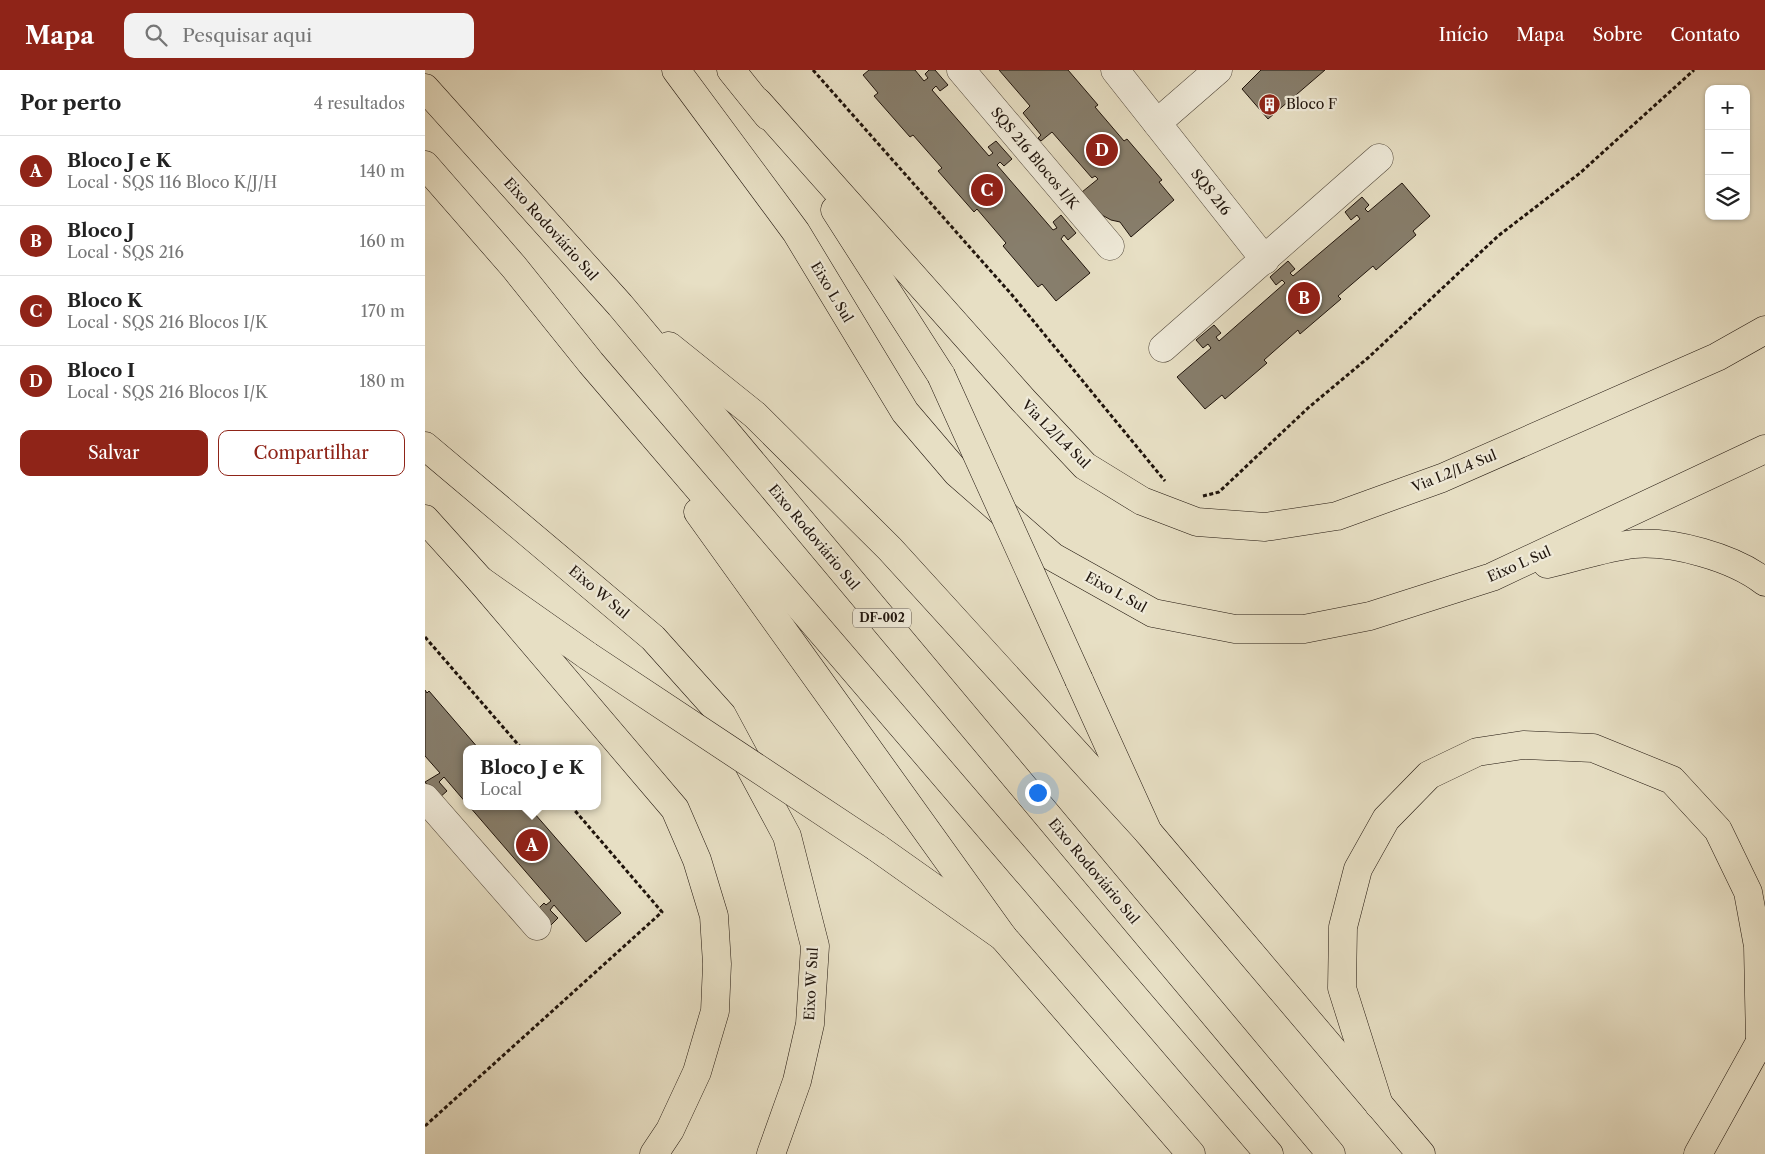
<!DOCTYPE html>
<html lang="pt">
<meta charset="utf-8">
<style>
:root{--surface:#fff;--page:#f2f2f2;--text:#222;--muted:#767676;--line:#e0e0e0;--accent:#8f2418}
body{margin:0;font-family:"Libre Caslon Text",serif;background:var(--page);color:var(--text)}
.controls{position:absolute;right:15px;top:15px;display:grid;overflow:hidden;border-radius:10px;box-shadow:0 1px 4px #0004}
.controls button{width:45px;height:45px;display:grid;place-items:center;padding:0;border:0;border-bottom:1px solid var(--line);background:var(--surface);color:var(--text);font:25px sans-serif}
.you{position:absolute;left:612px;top:722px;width:18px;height:18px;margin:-12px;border:4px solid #fff;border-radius:50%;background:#1a73e8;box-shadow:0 0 0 8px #1a73e833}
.badge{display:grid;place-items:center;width:32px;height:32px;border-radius:50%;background:var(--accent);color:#fff;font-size:16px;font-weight:700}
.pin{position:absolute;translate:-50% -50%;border:2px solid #fff;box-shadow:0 1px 5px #0006}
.popup{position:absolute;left:38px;top:675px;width:138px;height:65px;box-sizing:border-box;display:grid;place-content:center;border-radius:10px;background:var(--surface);filter:drop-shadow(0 1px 4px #0005);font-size:16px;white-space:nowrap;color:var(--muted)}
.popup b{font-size:19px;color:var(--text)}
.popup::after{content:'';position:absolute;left:50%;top:100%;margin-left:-10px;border:10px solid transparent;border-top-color:var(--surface)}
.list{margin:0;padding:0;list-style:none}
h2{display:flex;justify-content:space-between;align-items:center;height:65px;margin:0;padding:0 20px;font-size:21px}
h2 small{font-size:16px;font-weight:400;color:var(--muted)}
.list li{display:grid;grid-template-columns:32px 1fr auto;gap:15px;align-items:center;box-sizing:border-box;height:70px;padding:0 20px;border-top:1px solid var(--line)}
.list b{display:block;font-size:19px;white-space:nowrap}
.list p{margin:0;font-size:16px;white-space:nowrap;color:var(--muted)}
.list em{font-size:16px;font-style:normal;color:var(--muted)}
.actions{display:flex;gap:10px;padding:15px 20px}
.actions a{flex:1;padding:11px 0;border:1px solid var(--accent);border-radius:10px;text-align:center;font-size:18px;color:var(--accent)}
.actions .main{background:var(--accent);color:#fff}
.icon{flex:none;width:28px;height:28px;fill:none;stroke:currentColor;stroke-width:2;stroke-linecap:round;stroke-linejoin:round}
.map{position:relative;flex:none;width:1340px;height:1084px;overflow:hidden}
header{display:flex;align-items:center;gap:30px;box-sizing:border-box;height:70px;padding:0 25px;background:var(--accent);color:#fff}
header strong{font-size:24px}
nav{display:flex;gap:28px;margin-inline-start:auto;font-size:18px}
.search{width:350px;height:45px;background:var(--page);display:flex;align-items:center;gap:12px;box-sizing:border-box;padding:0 18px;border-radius:10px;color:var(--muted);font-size:19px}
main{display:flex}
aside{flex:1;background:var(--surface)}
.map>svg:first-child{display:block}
</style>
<header>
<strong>Mapa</strong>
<div class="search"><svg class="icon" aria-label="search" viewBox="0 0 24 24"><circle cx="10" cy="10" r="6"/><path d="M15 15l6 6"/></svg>Pesquisar aqui</div>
<nav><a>Início</a><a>Mapa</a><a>Sobre</a><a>Contato</a></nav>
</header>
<main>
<aside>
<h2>Por perto<small>4 resultados</small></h2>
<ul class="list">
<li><span class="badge">A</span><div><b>Bloco J e K</b><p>Local · SQS 116 Bloco K/J/H</p></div><em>140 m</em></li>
<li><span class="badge">B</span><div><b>Bloco J</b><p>Local · SQS 216</p></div><em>160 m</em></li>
<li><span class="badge">C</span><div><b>Bloco K</b><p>Local · SQS 216 Blocos I/K</p></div><em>170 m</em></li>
<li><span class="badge">D</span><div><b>Bloco I</b><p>Local · SQS 216 Blocos I/K</p></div><em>180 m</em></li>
</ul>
<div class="actions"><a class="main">Salvar</a><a>Compartilhar</a></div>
</aside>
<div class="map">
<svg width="1340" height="1084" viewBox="0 0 1340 1084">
<rect width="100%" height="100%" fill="#e7dfc4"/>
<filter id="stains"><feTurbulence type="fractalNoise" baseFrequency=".004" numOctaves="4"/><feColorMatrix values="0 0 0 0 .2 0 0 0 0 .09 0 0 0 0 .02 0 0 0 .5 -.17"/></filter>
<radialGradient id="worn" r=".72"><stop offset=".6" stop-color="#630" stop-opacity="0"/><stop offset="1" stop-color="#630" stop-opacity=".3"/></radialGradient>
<!-- building -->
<g fill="#877e6c" stroke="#1f140c">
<path d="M444 0H490L499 11 503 8 500 4 504 0H510L523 15 515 21 511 16 507 20 564 86 568 83 563 77 571 71 587 89 579 96 575 92 572 95 628 160 632 158 628 152 636 145 651 163 643 170 639 165 636 169 665 203 631 231 617 214 613 217 578 176 581 173 552 139 549 142 513 101 517 98 488 65 485 67 449 26 453 23 438 5Z"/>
<path d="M574 0H643L673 35 670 37 699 71 702 69 737 110 734 112 749 130 706 167 695 152 686 150 677 145 657 122 673 109 670 106 667 108 627 62 616 71 613 68 616 65 598 43 605 36Z"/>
<path d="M836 0H900L843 49 817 19Z"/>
<path d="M977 113 1005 146 988 161 991 165 951 200 948 196 913 226 916 229 875 264 873 260 839 290 842 293 800 329 797 325 780 339 752 307 786 278 783 274 778 278 771 270 789 255 796 263 791 267 794 271 860 213 857 210 851 215 845 207 863 191 870 199 865 203 868 206 935 149 932 145 926 150 920 142 937 127 944 135 940 139 943 142Z"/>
<path d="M0 620 2 623 4 621 54 679H42V734L19 707 14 712 22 721 14 728 0 712 15 703 0 686Z"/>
<path d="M44 736H103L196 843 161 872 129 835 125 840 133 848 125 856 111 841 119 833 121 835 126 831Z"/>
</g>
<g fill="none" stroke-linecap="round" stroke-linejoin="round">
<defs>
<g id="minor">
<path d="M536 0 685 176"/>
<path d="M690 0 840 190"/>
<path d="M732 53 793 0"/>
<path d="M738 278 954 88"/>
<path d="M0 728 112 856"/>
</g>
<g id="major">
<path d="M251 0 371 162 480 342 532 403 628 487 728 543 810 559H879L945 546 1067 507 1340 379"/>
<path d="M306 0 343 46"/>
<path d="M333 32 598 330 660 396 717 431 772 452 840 457 912 446 1017 408 1292 287 1340 260"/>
<path d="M410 140 516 305"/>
<path d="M0 376 228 568 297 645 362 766 390 876 385 954 372 1011 346 1084"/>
<path d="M0 449 55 510 163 586"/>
<path d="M1122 494C1150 488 1180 477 1209 474 1248 471 1308 487 1340 512"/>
<path d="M55 510 250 739 272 790 289 846 292 894 290 941 272 1002 245 1060 229 1084"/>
<path d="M654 610 723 762 996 1084"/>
<path d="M451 777 578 867 766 1084"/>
<path d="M954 1035 917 918 918 857 933 799 961 749 1004 705 1052 682 1098 675 1168 678 1247 710 1293 760 1323 822 1333 876 1335 972"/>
<path d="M1273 1084 1335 972 1340 959"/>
</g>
<g id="highway">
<path d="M0 18 195 235 906 1084"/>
<path d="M0 95 89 197 166 293 844 1084"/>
<path d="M244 276 330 345 465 479 723 762"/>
<path d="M273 442 578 867"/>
</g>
</defs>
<!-- minor casing -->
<use href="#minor" stroke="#51473a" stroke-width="29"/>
<!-- major casing -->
<use href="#major" stroke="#1f140c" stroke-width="29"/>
<!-- highway casing -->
<use href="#highway" stroke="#1f140c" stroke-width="29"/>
<!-- path -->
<g stroke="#1f140c" stroke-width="3" stroke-dasharray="4 2.5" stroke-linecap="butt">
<path d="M388 0 587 225 740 411"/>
<path d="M778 426 794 422 883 338 944 287 1073 166 1155 103 1269 0"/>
<path d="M0 567 97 679"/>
<path d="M0 1056 237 842 146 736"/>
</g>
<!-- minor -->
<use href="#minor" stroke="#efead9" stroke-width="28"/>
<!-- major -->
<use href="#major" stroke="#e7dfc4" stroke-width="28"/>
<!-- highway -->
<use href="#highway" stroke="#e7dfc4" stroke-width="28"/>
<defs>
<g id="major-bridge">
<path d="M516 305 654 610"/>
<path d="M163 586 451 777"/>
</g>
</defs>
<!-- major-bridge casing -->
<use href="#major-bridge" stroke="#1f140c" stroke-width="29" stroke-linecap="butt"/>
<!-- major-bridge -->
<use href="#major-bridge" stroke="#e7dfc4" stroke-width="28"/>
</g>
<!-- icons -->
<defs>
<symbol id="building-disc" viewBox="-11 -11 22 22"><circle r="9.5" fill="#8f2418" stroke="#efead9"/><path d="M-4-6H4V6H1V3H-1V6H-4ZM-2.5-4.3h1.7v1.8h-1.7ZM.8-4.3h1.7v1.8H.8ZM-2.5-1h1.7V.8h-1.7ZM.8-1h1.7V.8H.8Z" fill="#fff"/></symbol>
</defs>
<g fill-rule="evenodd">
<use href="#building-disc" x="832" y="22" width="25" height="25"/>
</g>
<g text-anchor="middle" stroke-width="4.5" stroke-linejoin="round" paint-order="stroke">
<!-- shield labels -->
<rect fill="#efead9" stroke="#5d544a" stroke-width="1" x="428" y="538.5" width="58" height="19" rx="4"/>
<g font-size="12" font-weight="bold" fill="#1f140c">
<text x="457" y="552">DF-002</text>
</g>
<!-- poi labels -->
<g font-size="14" fill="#1f140c" stroke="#efead9" text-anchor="start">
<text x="861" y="39">Bloco F</text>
</g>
<!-- street labels -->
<g font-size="14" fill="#1f140c" stroke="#efead9">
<text transform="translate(610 88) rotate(50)" y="5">SQS 216 Blocos I/K</text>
<text transform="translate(786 122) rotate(52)" y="5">SQS 216</text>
<text transform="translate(126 159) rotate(48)" y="5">Eixo Rodoviário Sul</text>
<text transform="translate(407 222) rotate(59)" y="5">Eixo L Sul</text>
<text transform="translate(631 364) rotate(45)" y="5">Via L2/L4 Sul</text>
<text transform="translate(1029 401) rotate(-22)" y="5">Via L2/L4 Sul</text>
<text transform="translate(389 467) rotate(50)" y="5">Eixo Rodoviário Sul</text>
<text transform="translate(1094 494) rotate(-24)" y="5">Eixo L Sul</text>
<text transform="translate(174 522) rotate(40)" y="5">Eixo W Sul</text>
<text transform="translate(691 522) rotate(29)" y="5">Eixo L Sul</text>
<text transform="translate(669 801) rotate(50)" y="5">Eixo Rodoviário Sul</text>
<text transform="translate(386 914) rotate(-87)" y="5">Eixo W Sul</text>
</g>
</g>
<rect width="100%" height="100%" filter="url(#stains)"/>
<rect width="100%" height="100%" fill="url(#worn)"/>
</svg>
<div class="controls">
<button>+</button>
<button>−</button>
<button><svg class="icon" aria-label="layers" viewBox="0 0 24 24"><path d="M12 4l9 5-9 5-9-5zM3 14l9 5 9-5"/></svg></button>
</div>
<div class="you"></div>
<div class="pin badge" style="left:107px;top:775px">A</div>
<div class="popup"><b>Bloco J e K</b>Local</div>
<div class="pin badge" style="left:879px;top:228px">B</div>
<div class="pin badge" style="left:562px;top:120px">C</div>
<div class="pin badge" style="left:677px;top:80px">D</div>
</div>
</main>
